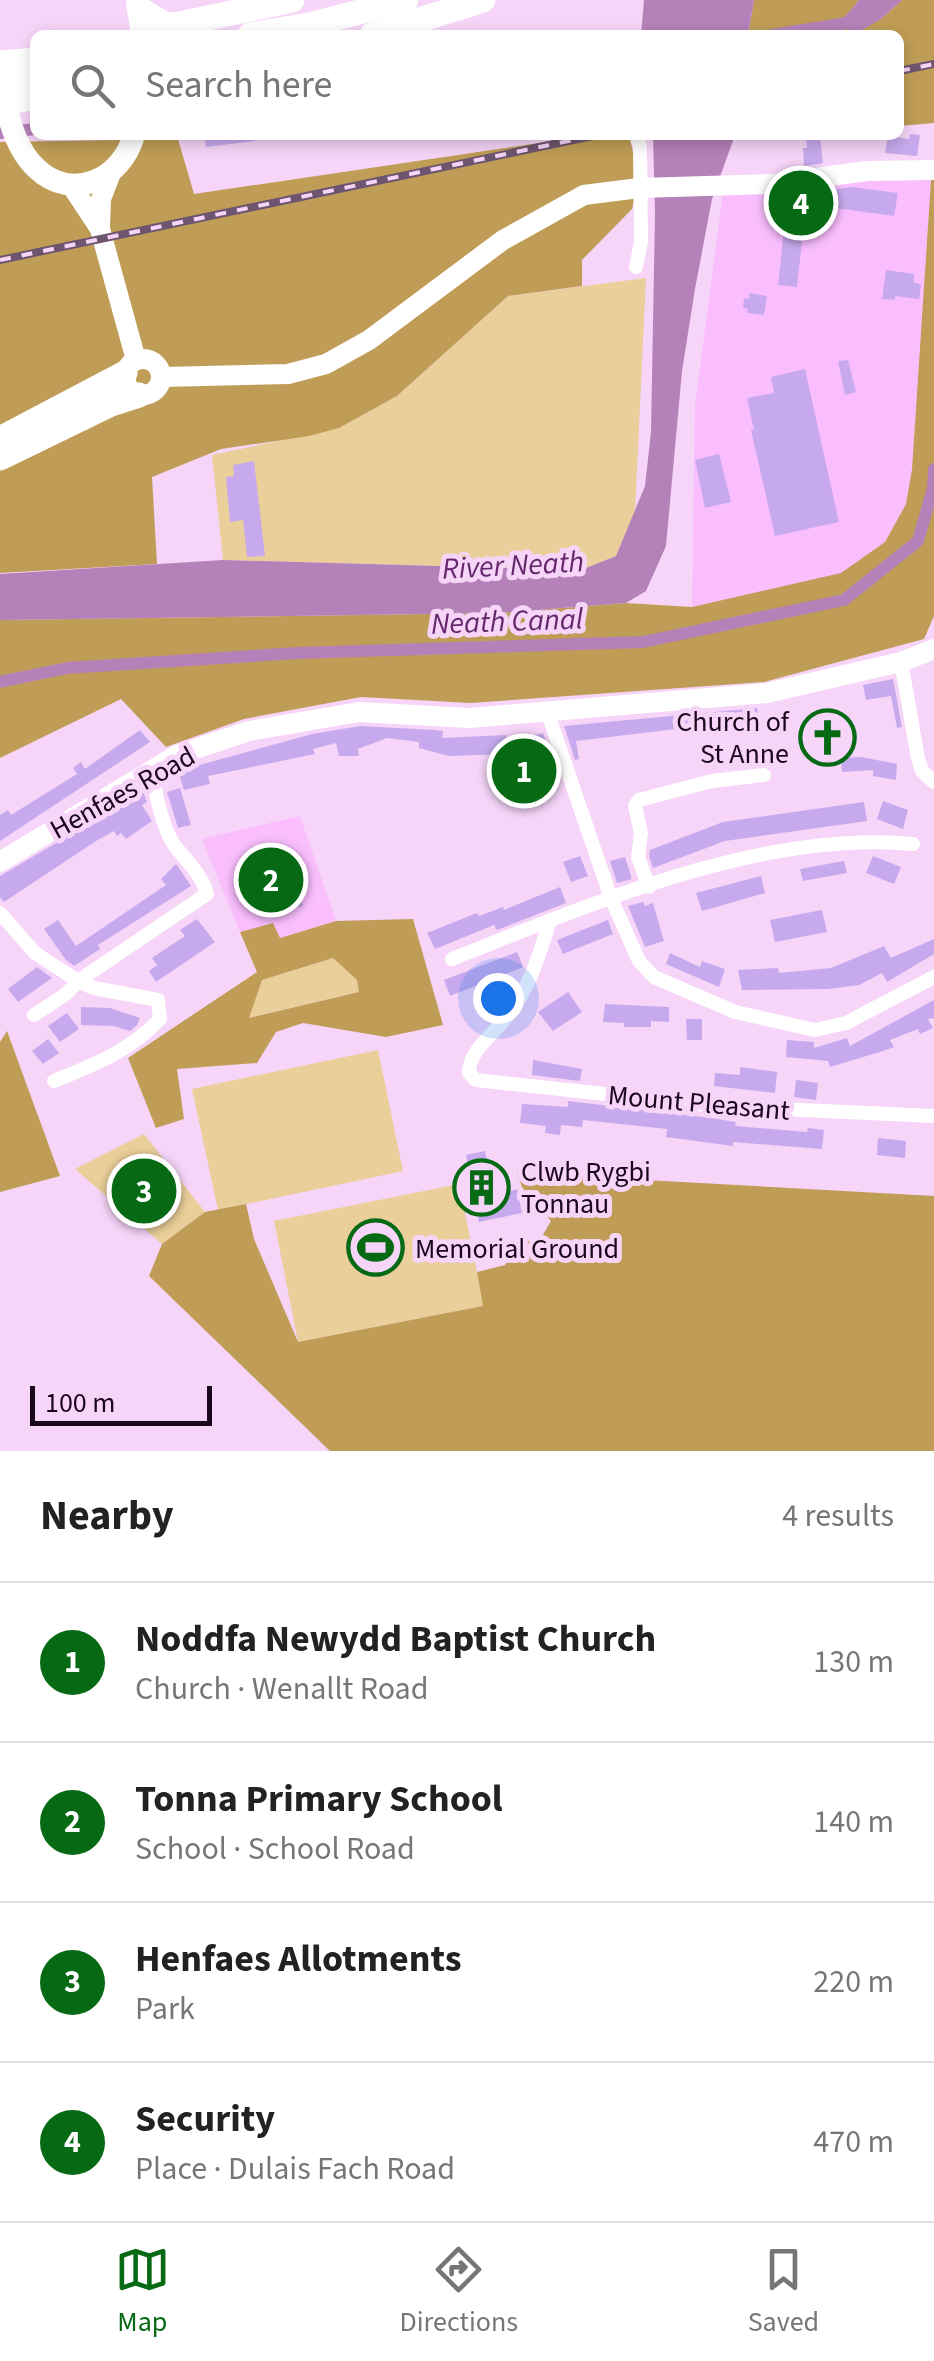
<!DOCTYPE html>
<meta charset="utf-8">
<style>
:root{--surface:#fff;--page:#f2f2f2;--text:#222;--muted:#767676;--line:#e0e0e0;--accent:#066a15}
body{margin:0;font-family:"Source Sans 3",sans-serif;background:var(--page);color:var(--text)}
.scale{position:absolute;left:30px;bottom:25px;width:182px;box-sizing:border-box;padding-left:10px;border:5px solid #1a071c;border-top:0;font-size:28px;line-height:35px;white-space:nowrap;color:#1a071c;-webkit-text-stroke:8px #f6d5f8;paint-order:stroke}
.you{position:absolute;left:498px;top:998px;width:35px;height:35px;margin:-25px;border:8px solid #fff;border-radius:50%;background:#1a73e8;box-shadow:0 0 0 15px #1a73e833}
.badge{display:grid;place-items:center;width:65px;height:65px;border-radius:50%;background:var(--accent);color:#fff;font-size:32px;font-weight:700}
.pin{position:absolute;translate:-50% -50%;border:5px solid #fff;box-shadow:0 2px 10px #0006}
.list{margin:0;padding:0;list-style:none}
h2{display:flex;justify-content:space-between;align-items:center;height:130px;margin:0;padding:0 40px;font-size:42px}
h2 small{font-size:32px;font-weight:400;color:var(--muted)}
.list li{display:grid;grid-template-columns:65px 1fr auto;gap:30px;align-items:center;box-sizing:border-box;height:160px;padding:0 40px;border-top:2px solid var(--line)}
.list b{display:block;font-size:38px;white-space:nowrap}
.list p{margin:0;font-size:32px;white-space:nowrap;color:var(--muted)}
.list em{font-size:32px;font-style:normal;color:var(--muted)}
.icon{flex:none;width:55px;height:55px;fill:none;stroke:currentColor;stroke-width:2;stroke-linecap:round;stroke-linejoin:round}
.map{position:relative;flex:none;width:934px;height:1451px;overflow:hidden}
.search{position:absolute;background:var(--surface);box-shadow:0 5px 15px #0003;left:30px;right:30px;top:30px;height:110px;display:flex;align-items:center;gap:25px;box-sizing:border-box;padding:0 35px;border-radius:15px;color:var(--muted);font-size:38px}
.sheet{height:770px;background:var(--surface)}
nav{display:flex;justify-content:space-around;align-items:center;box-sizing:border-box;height:140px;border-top:2px solid var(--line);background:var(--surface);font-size:28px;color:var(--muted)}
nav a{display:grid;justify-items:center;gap:5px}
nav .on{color:var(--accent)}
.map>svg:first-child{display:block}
</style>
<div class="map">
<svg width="934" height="1451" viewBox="0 0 934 1451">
<rect width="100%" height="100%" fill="#f6d5f8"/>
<!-- built -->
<g fill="#fabeff">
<path d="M852 178 931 180 912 469 906 504 885 542 841 574 692 607 695 406 723 192Z"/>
<path d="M300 816 336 921 279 938 273 923 240 932 202 839Z"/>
</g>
<!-- green -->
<g fill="#eacf9a">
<path d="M646 278 635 513 616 556 581 570 223 560 212 455 339 428 397 396 508 296Z"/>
<path d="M333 958 357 980 359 992 248 1018 262 980Z"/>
<path d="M378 1050 403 1171 218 1210 192 1089Z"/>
<path d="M144 1134 205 1212 162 1244 75 1169Z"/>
<path d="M459 1184 484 1306 298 1342 274 1221Z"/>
</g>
<!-- forest -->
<g fill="#bf9d56" fill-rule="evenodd">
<path d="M754 0H859L846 16 881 19 902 0H934V123L899 126V35H748Z"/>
<path d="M593 135 630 139 639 179 632 209 582 260V286L508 296 397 396 339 428 309 436 221 449 152 477 157 564 0 573V142L178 139 194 194Z"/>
<path d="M931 180H934V616L924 639 764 682 470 703 361 697 244 719 166 747 121 699 0 758V620L497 613 626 603 692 607 841 573 885 542 906 504 912 469Z"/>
<path d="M413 919 443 1025 386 1037 303 1023 276 1032 257 1063 177 1069 184 1119 156 1128 128 1058 257 972 240 932 273 923 280 938 336 921ZM333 958 357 980 359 992 249 1018 262 980Z"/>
<path d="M7 1031 60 1176 0 1192V1042Z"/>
<path d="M517 1173 934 1196V1451H330L149 1276 162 1244 205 1212 246 1204 254 1239 298 1342 483 1306 477 1272 505 1265 522 1238 537 1245 551 1221 522 1187Z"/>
</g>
<!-- water -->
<g fill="#b581b9">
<path d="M644 0H754L748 35H641Z"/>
<path d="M859 0H902L881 19 855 34 848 29 846 16Z"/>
<path d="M653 135H735L712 199 695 289 682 371 666 546 646 591 626 603 497 613 0 620V574L223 560 581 570 616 556 645 486 651 432 655 214Z"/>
</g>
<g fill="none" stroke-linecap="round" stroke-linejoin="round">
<!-- canal -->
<g stroke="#b581b9" stroke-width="12">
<path d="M772 35 847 23 869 0"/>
<path d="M0 133 35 129"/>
<path d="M0 682 67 668 298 653 643 642 844 600 918 541 933 488 934 469"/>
</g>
</g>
<!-- building -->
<g fill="#c7aaed">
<path d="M910 134 920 135 917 156 885 153 888 136 909 139Z"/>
<path d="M204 135H254L255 141 206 147Z"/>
<path d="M820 137 823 163 804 166 803 148H807L806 138Z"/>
<path d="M851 187 898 193 894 216 835 208V204L815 202 814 210 786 206 787 196 800 197 801 194Z"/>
<path d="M784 230 803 233 797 287 778 285Z"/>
<path d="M886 270 914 274V283L921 284 919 299 895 296V300L882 299Z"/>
<path d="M749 293 767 296 764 315 747 313 748 309 743 308 744 298 749 299Z"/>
<path d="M848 360 856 392 845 395 838 361Z"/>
<path d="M805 369 839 522 775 536 751 430H754L747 398 774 393 771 377Z"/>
<path d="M719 454 731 502 705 508 695 460Z"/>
<path d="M254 461 265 556 247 557 243 520 230 522 226 477 234 476 233 465Z"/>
<path d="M893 679 902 727 897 728 891 696 866 700 863 685Z"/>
<path d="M757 708 759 719 576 741 579 759 575 760 564 726Z"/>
<path d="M838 720 844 721 845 727 852 731 849 751 828 754 826 747 806 750 801 727Z"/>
<path d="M360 726 434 730 443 731 442 738 506 735 508 754 449 756 419 748V742L387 738 358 749 359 756H339L336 743 313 749 315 754 208 776 210 784 184 790 178 771 312 734Z"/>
<path d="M140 730 150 742 0 841V815L8 810 11 815 77 774 73 768 81 762 85 769Z"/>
<path d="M543 733 558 777 536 783 521 739Z"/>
<path d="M861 757 897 764 896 780 873 776V770L842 772 841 758Z"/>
<path d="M180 788 191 825 178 828 167 792Z"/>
<path d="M143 792 147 802 142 805 152 821 126 839 121 833 117 836 114 831 96 841 4 902 0 897V876Z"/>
<path d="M883 801 908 810 903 829 877 819Z"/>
<path d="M864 802 867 821 725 841 653 868 649 856 650 850 723 822Z"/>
<path d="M282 846 288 870 293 869 303 906 267 914 264 902 249 905 241 872 260 866 256 852Z"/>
<path d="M580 856 588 876 571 882 563 862Z"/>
<path d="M873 856 901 867 894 884 866 873Z"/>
<path d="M625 857 632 879 617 883 610 861Z"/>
<path d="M844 861 847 873 803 881 800 869Z"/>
<path d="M176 864 191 886 98 945 100 949 74 966 66 960 44 929 58 920 76 946 166 885 161 879Z"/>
<path d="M761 876 765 893 702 911 696 893Z"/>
<path d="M560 887 566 903 497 930 494 925 435 949 427 933 477 913 479 916 503 907 504 910Z"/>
<path d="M643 902 645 906 653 903 664 941 645 947 628 906Z"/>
<path d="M822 910 827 932 775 942 770 920Z"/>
<path d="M197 919 215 942 156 982 149 971 157 965 152 958 185 936 180 930Z"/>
<path d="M608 920 613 934 563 954 557 940Z"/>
<path d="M934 939V954L887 982 882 973 859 985 828 989 742 990 738 970 778 968 779 973 831 968 884 946 891 958Z"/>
<path d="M517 952 523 967 450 996 444 980Z"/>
<path d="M670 953 700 967 702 961 725 969 719 987 666 964Z"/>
<path d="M37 967 52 978 18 1002 8 989Z"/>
<path d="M568 992 582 1012 553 1031 538 1012Z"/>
<path d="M934 1000V1018L928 1019 933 1028 920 1034 918 1029 890 1040 894 1047 883 1051 830 1067 828 1061 786 1057 787 1040 814 1042V1048L847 1038 850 1046Z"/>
<path d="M605 1004 669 1007V1022L651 1021V1027H624V1023L603 1022Z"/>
<path d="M81 1007 110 1008 140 1018 137 1025 130 1031 114 1026 81 1025Z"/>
<path d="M67 1013 79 1029 60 1042 48 1026Z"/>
<path d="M686 1019H702V1040H687Z"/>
<path d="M48 1039 59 1053 43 1064 32 1051Z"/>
<path d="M533 1060 582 1069 580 1081 532 1075Z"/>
<path d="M740 1067 777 1072 775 1093 714 1086 715 1073 740 1075Z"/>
<path d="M796 1080 818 1083 816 1100 794 1097Z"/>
<path d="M568 1101 711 1118 736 1122 735 1126 807 1132 808 1128 824 1130 822 1149 733 1142V1146L666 1137 667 1129 583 1120 582 1127 561 1125 560 1135 545 1133 546 1126 520 1123 522 1104 568 1107Z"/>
<path d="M878 1138 906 1141 905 1158 877 1155Z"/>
<path d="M485 1151 493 1188 509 1185 510 1191 517 1189 522 1213 479 1222 466 1155Z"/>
</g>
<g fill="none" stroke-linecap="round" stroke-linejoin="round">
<!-- minor -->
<g stroke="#fff" stroke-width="14">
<path d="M636 135 640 146 641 242 636 267"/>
<path d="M901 662 918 758 922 771 934 782"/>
<path d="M547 711 611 898 639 961 654 977 735 1012 815 1030 846 1023 934 977"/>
<path d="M649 887 638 857 641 833 635 806 639 800 712 781 764 775"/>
<path d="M0 913 35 953 78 981 207 894C202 874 187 862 175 846 164 831 151 785 155 768"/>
<path d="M550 920C538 960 527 996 498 1027 486 1040 469 1054 469 1073L476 1080 715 1106 934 1116"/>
<path d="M452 959C592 904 761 830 913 844"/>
<path d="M34 1015 66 994 78 981 94 988 158 1000 160 1019C130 1051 94 1065 54 1081"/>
</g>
<!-- secondary -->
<g stroke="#fff" stroke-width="20">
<path d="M71 185 100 229 136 360"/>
<path d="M100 227 101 199 111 173"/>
<circle cx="143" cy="377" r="18"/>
<path d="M162 377 288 374 326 364 369 340 503 240 584 195 639 188 772 184 867 171 934 170"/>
<path d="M0 862 177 755 249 731 359 712 470 718 767 693 901 662 934 649"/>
</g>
<!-- primary -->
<g stroke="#fff" stroke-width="22">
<path d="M137 0 142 35"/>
<path d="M3 88C7 116 15 148 36 168 72 203 122 179 134 135"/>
</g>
<!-- trunk -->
<g stroke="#fff" stroke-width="25">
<path d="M139 9 164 24 175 25 292 0"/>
<path d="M250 35 309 25 406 0"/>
<path d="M372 35 483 0"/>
<path d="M0 63 35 60"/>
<path d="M0 83 35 80"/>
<path d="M0 104 35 97"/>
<path d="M0 439 125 373"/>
<path d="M0 458 111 404 139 395"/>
</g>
<defs>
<g id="rail">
<path d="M899 71 934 64"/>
<path d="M0 260 597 135"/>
</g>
</defs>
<!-- rail casing -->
<use href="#rail" stroke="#6d556f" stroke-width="8"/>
<!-- rail -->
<use href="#rail" stroke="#f6d5f8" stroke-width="4" stroke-dasharray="11" stroke-linecap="butt"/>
</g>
<!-- icons -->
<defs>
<symbol id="church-ring" viewBox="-11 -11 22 22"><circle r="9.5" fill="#f6d5f8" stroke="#066a15" stroke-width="1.5"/><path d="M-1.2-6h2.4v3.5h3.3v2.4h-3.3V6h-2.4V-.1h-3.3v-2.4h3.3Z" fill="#066a15"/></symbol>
<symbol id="building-ring" viewBox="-11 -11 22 22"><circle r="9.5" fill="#f6d5f8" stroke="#066a15" stroke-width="1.5"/><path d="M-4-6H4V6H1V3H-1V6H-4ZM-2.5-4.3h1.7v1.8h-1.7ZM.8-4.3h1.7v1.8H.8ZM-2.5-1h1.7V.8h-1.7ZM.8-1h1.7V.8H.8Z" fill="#066a15"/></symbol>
<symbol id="stadium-ring" viewBox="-11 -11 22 22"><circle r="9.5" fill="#f6d5f8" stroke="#066a15" stroke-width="1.5"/><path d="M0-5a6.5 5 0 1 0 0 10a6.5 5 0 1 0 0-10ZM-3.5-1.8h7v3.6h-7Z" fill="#066a15"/></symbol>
</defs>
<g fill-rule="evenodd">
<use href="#church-ring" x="796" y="706" width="63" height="63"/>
<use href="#building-ring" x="450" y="1156" width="63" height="63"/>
<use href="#stadium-ring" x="344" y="1216" width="63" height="63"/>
</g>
<g text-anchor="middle" stroke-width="10" stroke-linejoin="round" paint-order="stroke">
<!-- poi labels -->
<g font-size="28" fill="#1a071c" stroke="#f6d5f8" text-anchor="start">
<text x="789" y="731" text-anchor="end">Church of<tspan x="789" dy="32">St Anne</tspan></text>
<text x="521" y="1181">Clwb Rygbi<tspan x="521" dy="32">Tonnau</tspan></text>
<text x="415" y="1258">Memorial Ground</text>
</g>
<!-- street labels -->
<g font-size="28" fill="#1a071c" stroke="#f6d5f8">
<text transform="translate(122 792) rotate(-29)" y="10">Henfaes Road</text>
<text transform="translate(699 1102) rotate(5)" y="10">Mount Pleasant</text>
</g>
<!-- water labels -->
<g font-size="30" font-style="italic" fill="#66286d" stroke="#f6d5f8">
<text transform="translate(513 565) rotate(-3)" y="10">River Neath</text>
<text transform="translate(507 621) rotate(-2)" y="10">Neath Canal</text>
</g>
</g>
</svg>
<div class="scale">100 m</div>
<div class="you"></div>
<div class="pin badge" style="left:524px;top:771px">1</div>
<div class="pin badge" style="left:271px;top:880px">2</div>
<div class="pin badge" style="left:144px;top:1191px">3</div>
<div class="pin badge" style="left:801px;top:203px">4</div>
<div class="search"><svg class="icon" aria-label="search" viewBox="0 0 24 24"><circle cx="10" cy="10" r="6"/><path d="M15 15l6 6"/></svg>Search here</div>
</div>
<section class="sheet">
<h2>Nearby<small>4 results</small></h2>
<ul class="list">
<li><span class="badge">1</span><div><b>Noddfa Newydd Baptist Church</b><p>Church · Wenallt Road</p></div><em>130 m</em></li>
<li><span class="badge">2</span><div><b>Tonna Primary School</b><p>School · School Road</p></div><em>140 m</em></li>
<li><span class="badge">3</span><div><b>Henfaes Allotments</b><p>Park</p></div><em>220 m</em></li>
<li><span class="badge">4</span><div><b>Security</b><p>Place · Dulais Fach Road</p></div><em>470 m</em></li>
</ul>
</section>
<nav>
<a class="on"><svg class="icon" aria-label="map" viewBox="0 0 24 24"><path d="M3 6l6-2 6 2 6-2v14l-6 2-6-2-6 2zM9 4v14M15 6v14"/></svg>Map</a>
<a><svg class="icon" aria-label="directions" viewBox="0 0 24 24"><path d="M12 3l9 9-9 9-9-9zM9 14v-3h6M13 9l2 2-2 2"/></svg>Directions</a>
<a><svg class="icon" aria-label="saved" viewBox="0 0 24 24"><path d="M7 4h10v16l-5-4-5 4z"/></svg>Saved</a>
</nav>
